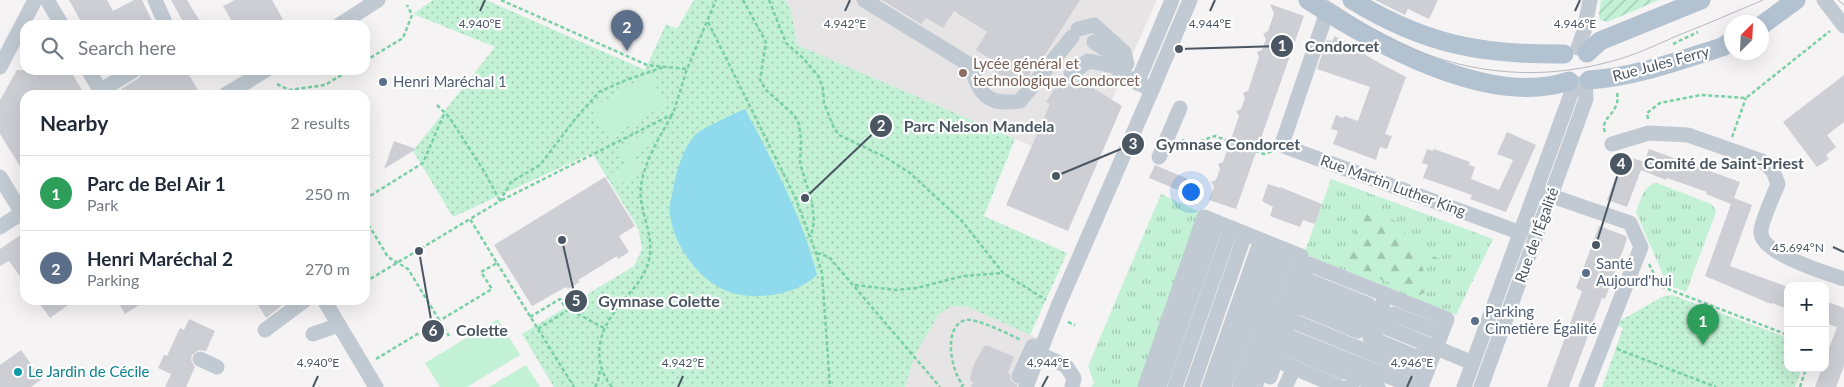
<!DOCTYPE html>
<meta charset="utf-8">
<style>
:root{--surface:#fff;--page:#f2f2f3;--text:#1f2937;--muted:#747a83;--line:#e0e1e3;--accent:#db2777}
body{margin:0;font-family:Lato,sans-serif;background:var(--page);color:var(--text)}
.controls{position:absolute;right:15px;bottom:15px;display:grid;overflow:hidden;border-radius:10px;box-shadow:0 5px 20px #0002}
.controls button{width:45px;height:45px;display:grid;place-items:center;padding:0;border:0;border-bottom:1px solid var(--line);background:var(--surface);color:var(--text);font:25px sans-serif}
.compass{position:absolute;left:1724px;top:15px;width:45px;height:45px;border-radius:50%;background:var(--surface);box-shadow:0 5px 20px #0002;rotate:24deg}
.you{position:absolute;left:1190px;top:191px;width:18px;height:18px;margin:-12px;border:4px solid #fff;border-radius:50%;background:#1a73e8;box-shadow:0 0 0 8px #1a73e833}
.badge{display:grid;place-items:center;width:32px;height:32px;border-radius:50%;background:var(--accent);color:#fff;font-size:16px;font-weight:700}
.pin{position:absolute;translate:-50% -41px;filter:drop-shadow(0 1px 2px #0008)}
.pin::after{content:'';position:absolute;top:26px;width:18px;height:15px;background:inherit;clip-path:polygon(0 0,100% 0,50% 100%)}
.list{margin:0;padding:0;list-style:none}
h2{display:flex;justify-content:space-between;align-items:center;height:65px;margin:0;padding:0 20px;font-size:21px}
h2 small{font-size:16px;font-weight:400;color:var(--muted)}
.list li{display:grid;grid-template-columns:32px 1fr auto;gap:15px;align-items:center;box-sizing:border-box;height:75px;padding:0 20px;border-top:1px solid var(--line)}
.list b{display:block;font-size:19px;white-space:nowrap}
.list p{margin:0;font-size:16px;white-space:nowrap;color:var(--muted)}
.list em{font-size:16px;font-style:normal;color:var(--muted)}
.icon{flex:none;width:28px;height:28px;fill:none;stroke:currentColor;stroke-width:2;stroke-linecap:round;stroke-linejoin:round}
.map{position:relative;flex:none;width:1844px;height:387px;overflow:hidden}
.search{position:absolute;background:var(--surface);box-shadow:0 5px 20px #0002;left:20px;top:20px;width:350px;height:55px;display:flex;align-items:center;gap:12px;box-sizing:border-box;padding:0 18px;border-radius:15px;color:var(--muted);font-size:19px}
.panel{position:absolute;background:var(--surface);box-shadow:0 5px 20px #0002;left:20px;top:90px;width:350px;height:215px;border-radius:15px}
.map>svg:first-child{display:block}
</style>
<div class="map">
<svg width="1844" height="387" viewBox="0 0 1844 387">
<defs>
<pattern id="grass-tufts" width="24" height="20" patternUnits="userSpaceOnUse" patternTransform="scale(1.25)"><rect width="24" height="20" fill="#c3f1d5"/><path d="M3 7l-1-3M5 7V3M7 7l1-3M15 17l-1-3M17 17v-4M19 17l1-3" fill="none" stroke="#a0c6b0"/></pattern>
<pattern id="forest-firs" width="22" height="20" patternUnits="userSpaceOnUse" patternTransform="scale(1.25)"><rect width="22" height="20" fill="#c3f1d5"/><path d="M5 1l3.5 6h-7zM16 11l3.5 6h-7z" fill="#a0c6b0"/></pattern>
<pattern id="park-dots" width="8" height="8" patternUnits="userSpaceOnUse" patternTransform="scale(1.25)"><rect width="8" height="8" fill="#c3f1d5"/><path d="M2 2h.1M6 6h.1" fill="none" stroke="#a0c6b0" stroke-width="1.8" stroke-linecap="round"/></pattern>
<pattern id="garden-furrows" width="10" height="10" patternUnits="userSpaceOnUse" patternTransform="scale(1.25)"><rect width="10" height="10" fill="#c3f1d5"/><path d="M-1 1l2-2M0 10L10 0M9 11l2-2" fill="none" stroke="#a0c6b0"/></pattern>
</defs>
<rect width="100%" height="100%" fill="#f5f3f3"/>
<!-- education -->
<g fill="#e6e4e5">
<path d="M785 0H1157L1112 100 1066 71 1047 101 1057 109 1044 118 1032 146 796 45 791 10Z"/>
<path d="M952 306 968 307 1042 340 1022 387H905L914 357 938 315Z"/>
</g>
<!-- grass -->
<g fill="url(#grass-tufts)">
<path d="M1331 179 1493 239 1456 315 1304 254Z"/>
<path d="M1657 183 1711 204 1716 210 1715 215 1686 292 1671 286 1666 282 1636 212C1641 200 1643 185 1657 183Z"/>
<path d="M1161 194 1202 213 1142 387H1091L1094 383 1088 366Z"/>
</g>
<!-- forest -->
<path fill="url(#forest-firs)" d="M1371 209 1399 223 1416 249 1445 261 1421 264 1431 289 1420 295 1328 258 1330 251 1357 245 1354 221Z"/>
<!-- park -->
<g fill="url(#park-dots)">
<path d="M433 0H486L645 70 666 24 677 29 694 0H785L791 10 797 45 1015 139 984 216 1067 253 1030 335 968 307 952 306 938 315 914 357 905 387H554L522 334 634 266 642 249 638 228 592 153 453 217 413 151 495 47 413 14Z"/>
<path d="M1672 295 1788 338V368H1802L1795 387H1602L1623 328 1614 324 1664 296Z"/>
</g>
<!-- garden -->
<path fill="url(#garden-furrows)" d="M1601 0H1659L1607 22 1600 20 1599 14Z"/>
<!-- pitch -->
<g fill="#c3f1d5">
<path d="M648 74 666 103 609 138 591 109Z"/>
<path d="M646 133 653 144 625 160 618 148Z"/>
<path d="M636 160 643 171 615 187 608 175Z"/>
<path d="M498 319 520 355 467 387H440L425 363Z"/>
<path d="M526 365 540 387H489Z"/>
</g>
<!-- water -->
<path fill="#90daee" d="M745 109C773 162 802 216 817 275 805 286 787 293 772 295 736 300 711 289 689 260 679 246 673 233 670 215 668 206 673 194 674 185 677 168 683 150 694 136 700 129 734 114 745 109Z"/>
<!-- building -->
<g fill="#cdcfd5">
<path d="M69 0H107L113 11 134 0H142L154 25H83Z"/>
<path d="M171 0H187L202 25H185Z"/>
<path d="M235 0H272L286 25H234L223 6Z"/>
<path d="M882 0H1080L1043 58 1019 87 987 67 992 60 976 50 987 32 954 11 943 28 926 18 921 24Z"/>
<path d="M1375 0H1438L1429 19 1408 9 1405 15Z"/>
<path d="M1270 4 1304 16 1236 209 1209 200 1214 187 1211 182 1216 180 1220 169 1218 164 1223 162 1239 116 1236 111 1241 109 1245 98 1243 93 1248 91 1259 57 1257 52 1262 50 1266 39 1263 34 1268 31 1274 14Z"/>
<path d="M1335 36 1374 60 1406 77 1385 134 1392 136 1387 149 1380 147 1376 160 1333 144 1338 131 1331 129 1336 115 1343 118 1344 116 1358 121 1370 87 1317 69 1327 40 1332 41Z"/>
<path d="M17 70H70L85 95H25V174L0 134V100Z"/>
<path d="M143 70H186L198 90 190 95H124L121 89 139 78Z"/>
<path d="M1844 75V122L1827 135 1836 147 1826 155 1829 159 1817 167 1783 122Z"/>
<path d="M1062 77 1068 83H1073L1079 79 1122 106 1068 231 1006 205 1050 104 1046 102Z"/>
<path d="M1507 132 1536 145 1506 212 1470 199 1472 195 1423 178 1428 165 1422 163 1427 149 1433 151 1434 149 1470 162 1469 165 1475 167 1471 179 1499 190 1513 160 1497 154Z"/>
<path d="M394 141 416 149 384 169Z"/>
<path d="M1649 149 1740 182 1734 198 1752 205 1730 266 1788 287V309L1772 303 1771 304 1705 276 1731 204 1706 194 1707 192 1667 178 1666 180 1641 170 1627 207 1607 200 1624 155 1644 162Z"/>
<path d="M1155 165 1188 179 1183 192 1149 178Z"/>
<path d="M605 177 635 226 619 236 629 252 618 259 617 256 578 280 580 282 568 289 566 287 532 306 494 245Z"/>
<path d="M1268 184 1280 188V187L1322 204 1315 224 1303 220 1300 227 1270 216 1273 207 1262 201Z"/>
<path d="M1599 226 1626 236 1627 239 1605 299 1602 298 1569 387H1547L1582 291 1576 288Z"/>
<path d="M25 232V283L9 261 0 266V249Z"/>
<path d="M37 300H75L50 318Z"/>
<path d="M117 300H147L125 314Z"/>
<path d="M255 300H289L266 318Z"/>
<path d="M1825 301 1844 308V366L1836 387H1815L1822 368H1825V359L1837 327 1825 323Z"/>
<path d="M189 319 215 331 206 351 199 350 192 355 191 360 195 367 186 387H165L171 374 158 368 164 355 167 356 180 328 184 330Z"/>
<path d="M984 346H989L1014 357 1008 373 1010 374 1011 381 1017 385V387H971L973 382 970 380 972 370 975 362Z"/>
<path d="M21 350 42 379 31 387H0V365Z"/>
</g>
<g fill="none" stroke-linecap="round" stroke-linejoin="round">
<!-- path -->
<g stroke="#7ad0a6" stroke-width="2.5" stroke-dasharray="4 2.5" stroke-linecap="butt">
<path d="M501 0 647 65 687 69"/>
<path d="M743 0 766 42 760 80 766 90 794 115 799 124 801 140 800 163 812 203 814 221 811 237"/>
<path d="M769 0 786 43 804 59 819 77 823 89 824 103 834 128 839 135 885 157 910 173 962 221 1003 273 1046 300"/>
<path d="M708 22 795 197 816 253 822 273 830 387"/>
<path d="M1673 44 1698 32"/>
<path d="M365 61 403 38 412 15 407 5"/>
<path d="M363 70H364"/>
<path d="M277 84 289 90 325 85 350 70"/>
<path d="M437 105 449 117 484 171 500 201 673 114 687 69 716 0"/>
<path d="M1648 119 1647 113 1660 103 1701 95 1746 98 1830 31"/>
<path d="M1605 132C1599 117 1621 114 1617 93"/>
<path d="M1732 137 1746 98"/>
<path d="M1182 140 1192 144 1215 136 1264 154 1273 151"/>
<path d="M365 199 423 163 444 114"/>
<path d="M365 219 388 257 408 269 449 336"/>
<path d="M817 253 829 257 940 387"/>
<path d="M497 263 574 387"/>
<path d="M1649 264 1660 286 1788 335"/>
<path d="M365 282 470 219"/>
<path d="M855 285 896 290 917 288 963 276 1002 273"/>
<path d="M530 317 560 299 565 307 604 328"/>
<path d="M1068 322 1075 325"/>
<path d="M538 329 568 310"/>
<path d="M1617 349 1716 387"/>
<path d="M376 359 492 289 481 272 497 263 470 219 500 201 511 182 540 165 576 118 599 92 626 80 664 67"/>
<path d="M595 387 598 381 600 370"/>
<path d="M612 387C591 361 598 332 618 307 631 290 643 282 649 260 654 240 644 220 641 200 637 173 659 138 672 115"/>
<path d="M961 387 963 385C951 372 942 325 966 320 976 318 1011 335 1021 340"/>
<path d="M1800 387 1806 368"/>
</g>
<!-- minor -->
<g stroke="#c1cad2" stroke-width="15">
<path d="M47 0 62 25"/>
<path d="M155 0 166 25"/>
<path d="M864 0 970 65C980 95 987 106 1020 101L1072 37"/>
<path d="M1824 0 1844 26"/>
<path d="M1327 12 1283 141 1286 147 1521 233"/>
<path d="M339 25 378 0"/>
<path d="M1078 29 1094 25 1124 52 1127 64 1094 42"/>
<path d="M1578 48 1584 31 1590 0"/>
<path d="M0 67 35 0"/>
<path d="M88 70 103 95"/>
<path d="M1137 83 1172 0"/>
<path d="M1152 90 1190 0"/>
<path d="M100 91 134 70"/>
<path d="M225 95 266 70"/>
<path d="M1612 144 1649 133 1688 135 1762 161 1773 171 1778 184C1774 194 1761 222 1761 231 1759 253 1826 273 1844 279"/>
<path d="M1159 157 1180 108"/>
<path d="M0 177 22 213"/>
<path d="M1543 193 1630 223 1641 247 1586 387"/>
<path d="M0 227 25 211"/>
<path d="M1312 282 1369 305"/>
<path d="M1300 292 1368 320"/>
<path d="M324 300 376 387"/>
<path d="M1302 308 1358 331"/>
<path d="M1378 316 1383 326 1373 331 1368 320 1378 316 1386 295"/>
<path d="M1290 320 1425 375"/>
<path d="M1383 326 1473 363"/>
<path d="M1387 328 1393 314 1434 330"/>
<path d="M265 330 305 300"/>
<path d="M313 334 339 325"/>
<path d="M1285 335 1415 387"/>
<path d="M1370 338 1421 359 1426 344"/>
<path d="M1289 349 1343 372"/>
<path d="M1040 354 1066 366 1074 378 1072 387"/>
<path d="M200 359 217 367"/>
<path d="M1276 360 1339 387"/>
<path d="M1019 376 1033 346"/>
<path d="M1356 376 1378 387"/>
<path d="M1270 377 1309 264 1447 319 1421 387"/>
<path d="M1026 387 1058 306 1152 90 1127 77 1114 66 1088 61 1071 74"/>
<path d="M1145 387 1204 217 1301 256 1255 387"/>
<path d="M1159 387 1217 222"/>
<path d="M1175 387 1231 228"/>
<path d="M1192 387 1245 234"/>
<path d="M1209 387 1261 240"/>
<path d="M1224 387 1274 246"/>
<path d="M1240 387 1287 251"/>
<path d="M1285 387 1294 368"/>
<path d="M1348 387 1351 386 1361 365"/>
<path d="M1464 387 1575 83"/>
<path d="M1481 387 1586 99 1585 82"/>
</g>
<!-- major -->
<g stroke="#b3c2d1" stroke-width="19">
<path d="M1308 0C1374 43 1489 108 1569 81"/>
<path d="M1352 0C1424 44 1480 55 1564 54"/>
<path d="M1762 25 1796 0"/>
<path d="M1587 53 1600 41 1701 0"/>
<path d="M1589 80C1635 77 1678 61 1722 47L1732 41"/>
</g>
<!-- tram -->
<g stroke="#b5b8bd" stroke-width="1">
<path d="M1327 0C1353 17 1380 35 1409 47 1472 75 1542 80 1609 62 1633 56 1656 45 1679 35 1707 24 1735 12 1763 0"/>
<path d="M1838 0 1844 5"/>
</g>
</g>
<!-- ticks -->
<path fill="none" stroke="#4a5661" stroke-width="2" d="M480 11 485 0M845 11 850 0M1210 11 1215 0M1575 11 1580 0M1833 247 1844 252M313 387 318 376M678 387 683 376M1042 387 1048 376M1407 387 1412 376"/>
<!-- markers -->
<circle fill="#8d6e63" stroke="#fff" stroke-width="2" cx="963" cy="73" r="5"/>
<g fill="#5c6f8a" stroke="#fff" stroke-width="2">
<circle cx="383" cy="82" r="5"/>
<circle cx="1586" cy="273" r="5"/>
<circle cx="1475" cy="321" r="5"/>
</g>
<circle fill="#0f9aa8" stroke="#fff" stroke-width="2" cx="18" cy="372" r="5"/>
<g text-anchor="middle" stroke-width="4.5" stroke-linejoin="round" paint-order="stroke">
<!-- education labels -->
<g font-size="15" fill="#785e54" stroke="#fff" text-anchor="start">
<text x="973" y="69">Lycée général et<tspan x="973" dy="17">technologique Condorcet</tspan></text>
</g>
<!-- street labels -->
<g font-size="15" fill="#4a5661" stroke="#fff">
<text transform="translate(1661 64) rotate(-15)" y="5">Rue Jules Ferry</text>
<text transform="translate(1393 186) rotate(20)" y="5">Rue Martin Luther King</text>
<text transform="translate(1537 235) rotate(-70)" y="5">Rue de l'Égalité</text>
</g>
<!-- service labels -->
<g font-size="15" fill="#4e5e75" stroke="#fff" text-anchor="start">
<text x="393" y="87">Henri Maréchal 1</text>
<text x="1596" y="269">Santé<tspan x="1596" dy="17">Aujourd'hui</tspan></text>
<text x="1485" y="317">Parking<tspan x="1485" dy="17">Cimetière Égalité</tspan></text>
</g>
<!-- culture labels -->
<g font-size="15" fill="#0d838f" stroke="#fff" text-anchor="start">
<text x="28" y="377">Le Jardin de Cécile</text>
</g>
</g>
<g font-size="12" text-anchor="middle" fill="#4a5661" stroke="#fff" stroke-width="4.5" stroke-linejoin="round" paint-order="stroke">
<text x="480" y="28">4.940°E</text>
<text x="845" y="28">4.942°E</text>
<text x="1210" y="28">4.944°E</text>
<text x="1575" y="28">4.946°E</text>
<text x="1798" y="252">45.694°N</text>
<text x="318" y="367">4.940°E</text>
<text x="683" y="367">4.942°E</text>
<text x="1048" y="367">4.944°E</text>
<text x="1412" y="367">4.946°E</text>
</g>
<!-- callouts -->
<path fill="none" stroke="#4a5661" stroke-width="2" d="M1179 49L1282 46M805 198L881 126M1056 176L1133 144M1596 245L1621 164M562 240L576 301M419 251L433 331"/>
<g fill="#4a5661" stroke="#fff" stroke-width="2">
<circle cx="1179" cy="49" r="5"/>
<circle cx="805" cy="198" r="5"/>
<circle cx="1056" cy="176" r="5"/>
<circle cx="1596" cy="245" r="5"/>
<circle cx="562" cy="240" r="5"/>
<circle cx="419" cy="251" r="5"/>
<circle cx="1282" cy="46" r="12"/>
<circle cx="881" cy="126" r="12"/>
<circle cx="1133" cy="144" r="12"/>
<circle cx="1621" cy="164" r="12"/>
<circle cx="576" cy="301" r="12"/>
<circle cx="433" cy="331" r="12"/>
</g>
<g font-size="15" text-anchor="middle" font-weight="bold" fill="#fff">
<text x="1282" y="51">1</text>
<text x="881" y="131">2</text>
<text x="1133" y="149">3</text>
<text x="1621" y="169">4</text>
<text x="576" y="306">5</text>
<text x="433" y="336">6</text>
</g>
<g font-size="16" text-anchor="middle" font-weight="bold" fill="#4a5661" stroke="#fff" stroke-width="4.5" stroke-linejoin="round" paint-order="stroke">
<text x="1342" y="52">Condorcet</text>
<text x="979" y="132">Parc Nelson Mandela</text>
<text x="1228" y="150">Gymnase Condorcet</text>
<text x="1724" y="169">Comité de Saint-Priest</text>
<text x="659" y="307">Gymnase Colette</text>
<text x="482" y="336">Colette</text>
</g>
</svg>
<div class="controls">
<button>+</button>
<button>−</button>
</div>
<svg class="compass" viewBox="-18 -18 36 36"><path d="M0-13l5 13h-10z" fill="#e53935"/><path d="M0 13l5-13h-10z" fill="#747a83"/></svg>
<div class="you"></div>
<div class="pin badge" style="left:1703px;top:345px;background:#2e9e5b">1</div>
<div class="pin badge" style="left:627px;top:51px;background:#5c6f8a">2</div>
<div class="search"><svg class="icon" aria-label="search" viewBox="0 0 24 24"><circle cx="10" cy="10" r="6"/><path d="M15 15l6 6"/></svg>Search here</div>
<section class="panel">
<h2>Nearby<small>2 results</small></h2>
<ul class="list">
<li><span class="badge" style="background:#2e9e5b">1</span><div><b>Parc de Bel Air 1</b><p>Park</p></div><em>250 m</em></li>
<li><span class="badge" style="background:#5c6f8a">2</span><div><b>Henri Maréchal 2</b><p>Parking</p></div><em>270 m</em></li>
</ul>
</section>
</div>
